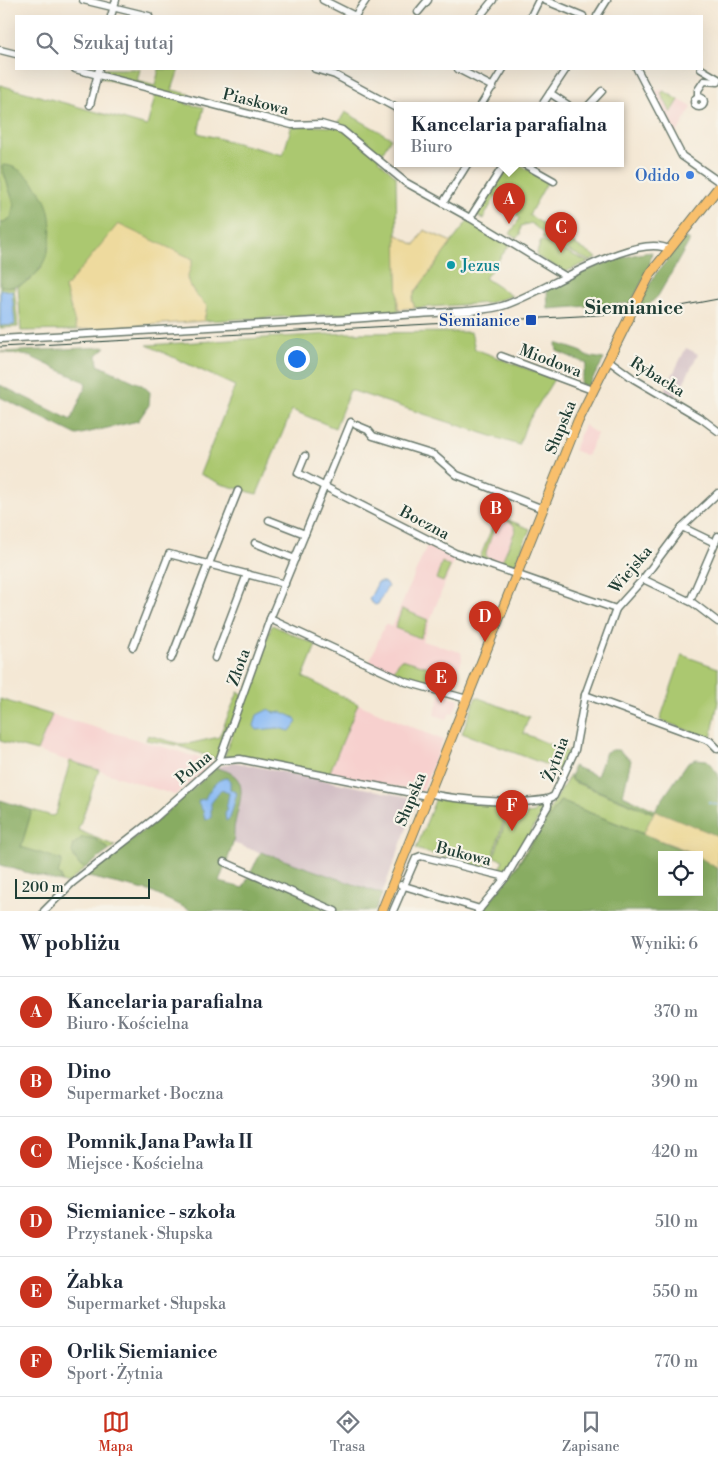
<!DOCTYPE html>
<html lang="pl">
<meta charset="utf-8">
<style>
:root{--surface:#fff;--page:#f6f6f7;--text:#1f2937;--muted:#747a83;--line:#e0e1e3;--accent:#c8321e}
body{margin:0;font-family:"Libre Bodoni",serif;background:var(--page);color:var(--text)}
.controls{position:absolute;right:15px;bottom:15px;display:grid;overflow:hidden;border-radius:0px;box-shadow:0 5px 20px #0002}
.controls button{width:45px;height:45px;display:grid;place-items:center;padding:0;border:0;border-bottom:1px solid var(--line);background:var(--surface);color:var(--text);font:25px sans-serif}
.scale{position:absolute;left:15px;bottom:12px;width:135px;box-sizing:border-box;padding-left:5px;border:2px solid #1f3d34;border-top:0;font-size:14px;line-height:18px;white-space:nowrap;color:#1f3d34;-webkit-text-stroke:4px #f7f3e8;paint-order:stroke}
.you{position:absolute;left:296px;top:358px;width:18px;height:18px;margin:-12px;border:4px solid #fff;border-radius:50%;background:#1a73e8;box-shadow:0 0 0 8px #1a73e833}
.badge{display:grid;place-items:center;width:32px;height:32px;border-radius:50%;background:var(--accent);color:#fff;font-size:16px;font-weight:700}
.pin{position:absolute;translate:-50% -41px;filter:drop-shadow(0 1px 2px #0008)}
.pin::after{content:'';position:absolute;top:26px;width:18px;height:15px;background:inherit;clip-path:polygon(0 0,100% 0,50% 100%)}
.popup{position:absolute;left:394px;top:102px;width:230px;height:65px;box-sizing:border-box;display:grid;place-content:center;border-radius:0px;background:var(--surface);filter:drop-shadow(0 1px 4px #0005);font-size:16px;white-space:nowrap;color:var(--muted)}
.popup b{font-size:19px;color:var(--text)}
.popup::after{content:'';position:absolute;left:50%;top:100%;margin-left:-10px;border:10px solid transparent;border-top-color:var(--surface)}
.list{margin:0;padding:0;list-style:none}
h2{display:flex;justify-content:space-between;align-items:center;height:65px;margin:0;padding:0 20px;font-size:21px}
h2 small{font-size:16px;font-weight:400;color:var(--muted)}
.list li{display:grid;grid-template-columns:32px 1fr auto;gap:15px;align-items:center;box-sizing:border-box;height:70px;padding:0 20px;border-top:1px solid var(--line)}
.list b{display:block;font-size:19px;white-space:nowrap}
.list p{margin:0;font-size:16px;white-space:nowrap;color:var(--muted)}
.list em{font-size:16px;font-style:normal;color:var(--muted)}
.icon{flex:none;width:28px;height:28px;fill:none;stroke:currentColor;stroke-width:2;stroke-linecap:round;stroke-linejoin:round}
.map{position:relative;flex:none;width:718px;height:911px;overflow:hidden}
.search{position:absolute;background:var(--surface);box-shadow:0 5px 20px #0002;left:15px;right:15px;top:15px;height:55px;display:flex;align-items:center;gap:12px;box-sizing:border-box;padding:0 18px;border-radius:0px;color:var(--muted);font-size:19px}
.sheet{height:485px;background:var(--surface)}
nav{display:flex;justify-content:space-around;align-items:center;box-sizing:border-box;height:70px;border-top:1px solid var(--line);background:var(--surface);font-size:14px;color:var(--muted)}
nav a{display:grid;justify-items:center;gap:2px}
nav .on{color:var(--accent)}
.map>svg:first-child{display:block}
</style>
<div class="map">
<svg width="718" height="911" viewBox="0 0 718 911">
<rect width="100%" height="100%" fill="#f7f3e8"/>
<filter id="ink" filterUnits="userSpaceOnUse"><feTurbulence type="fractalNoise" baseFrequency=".02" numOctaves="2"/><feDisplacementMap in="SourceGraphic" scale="10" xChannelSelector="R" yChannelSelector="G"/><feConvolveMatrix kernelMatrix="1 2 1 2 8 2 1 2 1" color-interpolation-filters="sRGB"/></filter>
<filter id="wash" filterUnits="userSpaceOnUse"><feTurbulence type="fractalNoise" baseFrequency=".0096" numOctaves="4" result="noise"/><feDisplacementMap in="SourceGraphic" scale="20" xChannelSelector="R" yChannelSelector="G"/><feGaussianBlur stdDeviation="1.12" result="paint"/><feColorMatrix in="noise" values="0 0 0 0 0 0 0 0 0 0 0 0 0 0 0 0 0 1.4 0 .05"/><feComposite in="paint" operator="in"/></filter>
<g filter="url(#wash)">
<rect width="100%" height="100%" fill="#f4e8d5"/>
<!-- built -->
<g fill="#f7d0ce">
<path d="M652 88 655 92 660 89 692 107 675 136 650 89Z"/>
<path d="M584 425 597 434 587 456 574 450Z"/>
<path d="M497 515 530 529 514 569 479 560Z"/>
<path d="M428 543 455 557 422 641 461 652 462 659 460 665 447 678 443 689 408 679 369 663 385 624 392 627Z"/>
<path d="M441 693 459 699 453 714 450 713 447 719 434 715Z"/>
<path d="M358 704 443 740 422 792 329 774Z"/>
<path d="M52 715 211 761 212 764 175 795 37 751Z"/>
</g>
<!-- industrial -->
<g fill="#d2bec4">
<path d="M686 348 698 354 676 398 664 392Z"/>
<path d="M234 762 418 799 382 894 160 818 216 768Z"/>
</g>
<!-- green -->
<g fill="#abc86f" stroke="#658252">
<path d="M97 69H140L137 81 155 86 159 69H179L172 90 189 94 186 104 204 107 198 133 283 155 292 125 336 127 345 112 391 138 378 160 396 176 398 309 400 311 204 321 207 306 195 294 187 279 65 288 77 330 21 331 18 286 29 281 42 268 2 167 14 204 11 218 0 224V85L147 126 156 93 95 76Z"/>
<path d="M664 91 679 100 671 113 661 93Z"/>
<path d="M507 163H517L548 181 529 215 597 258 590 261 542 238 544 234 531 223 521 226 520 235 516 238 510 234 520 218 516 215 519 209 496 195 483 219 474 214Z"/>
<path d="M469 219 511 243 485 278 512 296 488 303 415 308 412 300 415 292Z"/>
<path d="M541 240 588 262 565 272 562 270 536 256Z"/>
<path d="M0 286 14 287 18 327 0 328Z"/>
<path d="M471 332 475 349 554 379 526 425 519 445 350 390 335 428 292 410 257 494 221 484 200 474 235 386 147 345 347 333Z"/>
<path d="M497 515 530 529 513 569 499 562 502 561 516 529 512 523 498 517 486 552V557L494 560 493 562 479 560Z"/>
<path d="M442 562 450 567 443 582 436 579Z"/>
<path d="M402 609 428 620 420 638 395 628Z"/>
<path d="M272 625 316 645 303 677 358 704 329 774 240 756 224 757Z"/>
<path d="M682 655 718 668V701L711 739 660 720Z"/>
<path d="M401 659 429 667 426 684 392 673Z"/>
<path d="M238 692 243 694 219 760 176 745 146 740 148 735 183 745 219 737Z"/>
<path d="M476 697 529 717 523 733 570 753 563 771 462 733Z"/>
<path d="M0 699 52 715 37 751 0 741Z"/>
<path d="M70 761 99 770 78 830 115 846 110 850 95 839 83 837 74 844V859L85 868 67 884 61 882V876L21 847 32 810 52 816 56 814Z"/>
<path d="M570 775 571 780 576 783 663 817H652L649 822 695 851 718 869 699 857V855L560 801 510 877Z"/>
<path d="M436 798 509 804 489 868 499 871 503 860 494 857 508 813 525 819 526 814 534 813 537 804 545 807 506 876 416 849Z"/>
</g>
<!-- forest -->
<g fill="#88ac62" stroke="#54744b">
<path d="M3 165C14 165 23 172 30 179 35 185 41 192 44 198 61 230 46 295 0 286V224L11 218 14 204 2 167Z"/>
<path d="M685 238 689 239V242L658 296 646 308 636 309 655 275Z"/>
<path d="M652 252 649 268 631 303 548 309 547 289C581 273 614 256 652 252Z"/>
<path d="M556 343 580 351 586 356 604 359 588 387 580 384 587 364 557 351Z"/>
<path d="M106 347 97 355 98 365 142 385 150 392 149 405 138 421 77 435 0 397V385L71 420 86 386 85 382 29 356 0 352Z"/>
<path d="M612 750H618L631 760 623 795 655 810 688 762 696 759 707 760 718 774V838L571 780 573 766 597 776 606 752Z"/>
<path d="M216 768C252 775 240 798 235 823 233 829 235 835 233 842 230 856 223 869 219 882L243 888 261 852 382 894 375 911H192L149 891 84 876 160 818Z"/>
<path d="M0 800 32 810 21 847 62 860 58 874 61 876V882L0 865Z"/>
<path d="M560 801 696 855H662V892H699V857L718 869V911H481L510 877Z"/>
<path d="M83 837 95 839 110 850 85 868 79 865 72 852 74 844Z"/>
</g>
<!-- sand -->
<g fill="#eeda9e" stroke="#868c69">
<path d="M118 224 193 259 187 279 195 294 207 306 204 321 77 330 65 288Z"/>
<path d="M424 230 452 242 415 292 412 300 415 308 398 309 396 234 415 245Z"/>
<path d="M655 810 718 836V869L699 857V855L643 834Z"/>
</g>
<!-- water -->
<g fill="#89baf5" stroke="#547c94">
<path d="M0 289 12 291 15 325 0 326Z"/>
<path d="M378 582H384L388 586 378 604 375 605 369 600Z"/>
<path d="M269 709 275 713 282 712 295 718 297 722 290 731 278 728 257 730 254 726 257 715Z"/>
<path d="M227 778 230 782V789L237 793 230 818 226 821 225 815 229 793 221 790 211 803V818L205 820 203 811 198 803 199 800 205 799C209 790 217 778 227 778Z"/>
</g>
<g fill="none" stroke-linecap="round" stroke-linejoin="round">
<!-- stream -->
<path stroke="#89baf5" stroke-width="1" d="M708 802 718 805"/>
</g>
</g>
<g filter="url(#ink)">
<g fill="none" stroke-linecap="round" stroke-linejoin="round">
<defs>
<g id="minor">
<path d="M83 0 149 16"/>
<path d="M323 0 355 16 366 0"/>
<path d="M544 0 583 16"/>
<path d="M418 12 428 0"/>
<path d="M111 16 116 0"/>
<path d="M480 16 493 0"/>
<path d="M531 16 539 0"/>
<path d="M597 16 607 0"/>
<path d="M0 50 16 54"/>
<path d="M75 69 292 125 321 124 342 130 405 182 470 218 565 276"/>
<path d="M315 69 335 75 398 109"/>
<path d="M458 69 493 87"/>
<path d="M637 69 682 156 718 181"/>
<path d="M701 69 718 79"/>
<path d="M550 93 568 105"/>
<circle cx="699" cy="102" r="5"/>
<path d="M698 97V90L704 81 718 82"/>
<path d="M90 105 99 69"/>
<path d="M481 105 503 69"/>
<path d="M542 105 566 69"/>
<path d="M589 105 602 91"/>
<path d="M522 163 554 181"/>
<path d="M443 203 468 163"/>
<path d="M470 218 505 163"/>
<path d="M0 339C111 333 222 326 333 320 367 318 401 315 435 313 457 311 480 312 502 306 538 296 637 229 670 250"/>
<path d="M501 356 592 390"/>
<path d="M608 360 634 379 702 419 718 431"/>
<path d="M356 425 368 430 373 436 434 455 457 475 543 509"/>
<path d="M305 456 298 473 455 553 616 609 643 579 682 527 718 493"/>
<path d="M269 520 305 534"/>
<path d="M682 527 715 543"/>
<path d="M255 543 295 559"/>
<path d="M209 564 238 491"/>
<path d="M643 579 693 603 718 622"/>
<path d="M690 601 718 536"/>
<path d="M270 619 406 682 467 699"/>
<path d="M133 647 169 554 285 584"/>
<path d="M215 658 247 574"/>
<path d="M171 659 208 564"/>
<path d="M585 695 710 741 718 749"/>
<path d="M219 761 270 619 351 422"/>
<path d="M429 793C449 800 539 807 554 796L575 750 585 695 616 609"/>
<path d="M224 862 335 911"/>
<path d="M401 885 480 909"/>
<path d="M44 911 72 883 154 819 219 761 240 759 427 796"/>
<path d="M393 911 416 858 421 856 506 877"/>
<path d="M478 911 506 877 548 806V801"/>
</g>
<g id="major">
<path d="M632 309 651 273 718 188"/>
<path d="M382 911 578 421 629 318"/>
</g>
</defs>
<!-- minor casing -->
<use href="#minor" stroke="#6a796c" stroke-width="9"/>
<!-- major casing -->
<use href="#major" stroke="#6a796c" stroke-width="11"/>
<!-- minor -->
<use href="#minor" stroke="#fff" stroke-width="6"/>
<!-- major -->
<use href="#major" stroke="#f8bf6c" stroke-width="9"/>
<!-- rail -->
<path stroke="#1f3d34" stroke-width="1" d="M0 347 598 315 665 309 718 299"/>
<defs>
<path id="major-bridge" d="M629 318 632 309"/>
</defs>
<!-- major-bridge casing -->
<use href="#major-bridge" stroke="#6a796c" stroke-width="11" stroke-linecap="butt"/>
<!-- major-bridge -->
<use href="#major-bridge" stroke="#f8bf6c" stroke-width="9"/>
</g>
</g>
<!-- markers -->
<circle fill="#3f7fe0" stroke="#f7f3e8" stroke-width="2" cx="690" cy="175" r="5"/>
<circle fill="#0f9aa8" stroke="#f7f3e8" stroke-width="2" cx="451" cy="265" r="5"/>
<rect fill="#1a4fb4" stroke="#f7f3e8" stroke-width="2" x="525" y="314" width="12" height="12" rx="2.5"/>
<g text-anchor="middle" stroke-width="4.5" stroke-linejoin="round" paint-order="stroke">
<!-- street labels -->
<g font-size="16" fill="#1f3d34" stroke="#f7f3e8">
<text transform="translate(256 101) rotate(14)" y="6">Piaskowa</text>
<text transform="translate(551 360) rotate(21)" y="6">Miodowa</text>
<text transform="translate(658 376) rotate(32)" y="6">Rybacka</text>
<text transform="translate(560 427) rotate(-68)" y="6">Słupska</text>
<text transform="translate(425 522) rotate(28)" y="6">Boczna</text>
<text transform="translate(630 569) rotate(-50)" y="6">Wiejska</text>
<text transform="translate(238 667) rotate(-70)" y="6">Złota</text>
<text transform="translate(555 759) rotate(-70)" y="6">Żytnia</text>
<text transform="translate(193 767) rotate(-40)" y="6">Polna</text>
<text transform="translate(410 799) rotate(-68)" y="6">Słupska</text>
<text transform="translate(464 853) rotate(14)" y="6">Bukowa</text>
</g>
<!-- shop labels -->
<g font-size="16" fill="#366cbe" stroke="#f7f3e8" text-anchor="end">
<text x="680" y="181">Odido</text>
</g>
<!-- culture labels -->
<g font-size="16" fill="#0d838f" stroke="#f7f3e8" text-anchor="start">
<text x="461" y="271">Jezus</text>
</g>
<!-- transit labels -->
<g font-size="16" fill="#164399" stroke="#f7f3e8" text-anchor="end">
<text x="520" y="326">Siemianice</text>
</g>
<!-- quarter labels -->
<g font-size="19" font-weight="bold" fill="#1f3d34" stroke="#f7f3e8">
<text x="634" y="314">Siemianice</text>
</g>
</g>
</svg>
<div class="controls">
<button><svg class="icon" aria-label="locate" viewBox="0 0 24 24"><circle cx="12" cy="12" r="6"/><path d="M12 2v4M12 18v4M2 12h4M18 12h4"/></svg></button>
</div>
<div class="scale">200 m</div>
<div class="you"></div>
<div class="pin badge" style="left:509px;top:224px">A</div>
<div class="popup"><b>Kancelaria parafialna</b>Biuro</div>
<div class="pin badge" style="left:496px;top:534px">B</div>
<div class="pin badge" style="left:561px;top:253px">C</div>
<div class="pin badge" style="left:485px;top:642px">D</div>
<div class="pin badge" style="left:441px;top:703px">E</div>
<div class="pin badge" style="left:512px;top:831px">F</div>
<div class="search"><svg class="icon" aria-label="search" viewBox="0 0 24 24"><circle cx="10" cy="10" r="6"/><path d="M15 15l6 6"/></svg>Szukaj tutaj</div>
</div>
<section class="sheet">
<h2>W pobliżu<small>Wyniki: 6</small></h2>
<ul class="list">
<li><span class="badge">A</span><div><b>Kancelaria parafialna</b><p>Biuro · Kościelna</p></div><em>370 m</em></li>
<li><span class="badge">B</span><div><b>Dino</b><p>Supermarket · Boczna</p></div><em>390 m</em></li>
<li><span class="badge">C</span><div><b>Pomnik Jana Pawła II</b><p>Miejsce · Kościelna</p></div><em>420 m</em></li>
<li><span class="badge">D</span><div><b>Siemianice - szkoła</b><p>Przystanek · Słupska</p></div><em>510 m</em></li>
<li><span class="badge">E</span><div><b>Żabka</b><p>Supermarket · Słupska</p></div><em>550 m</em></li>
<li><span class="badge">F</span><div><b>Orlik Siemianice</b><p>Sport · Żytnia</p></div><em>770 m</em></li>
</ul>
</section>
<nav>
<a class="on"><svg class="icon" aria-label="map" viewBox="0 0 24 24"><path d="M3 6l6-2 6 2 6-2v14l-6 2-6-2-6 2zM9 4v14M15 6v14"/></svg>Mapa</a>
<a><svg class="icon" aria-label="directions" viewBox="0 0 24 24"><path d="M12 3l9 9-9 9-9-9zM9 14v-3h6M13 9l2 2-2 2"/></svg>Trasa</a>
<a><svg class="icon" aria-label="saved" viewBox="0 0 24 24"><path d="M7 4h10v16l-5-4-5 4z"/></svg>Zapisane</a>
</nav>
